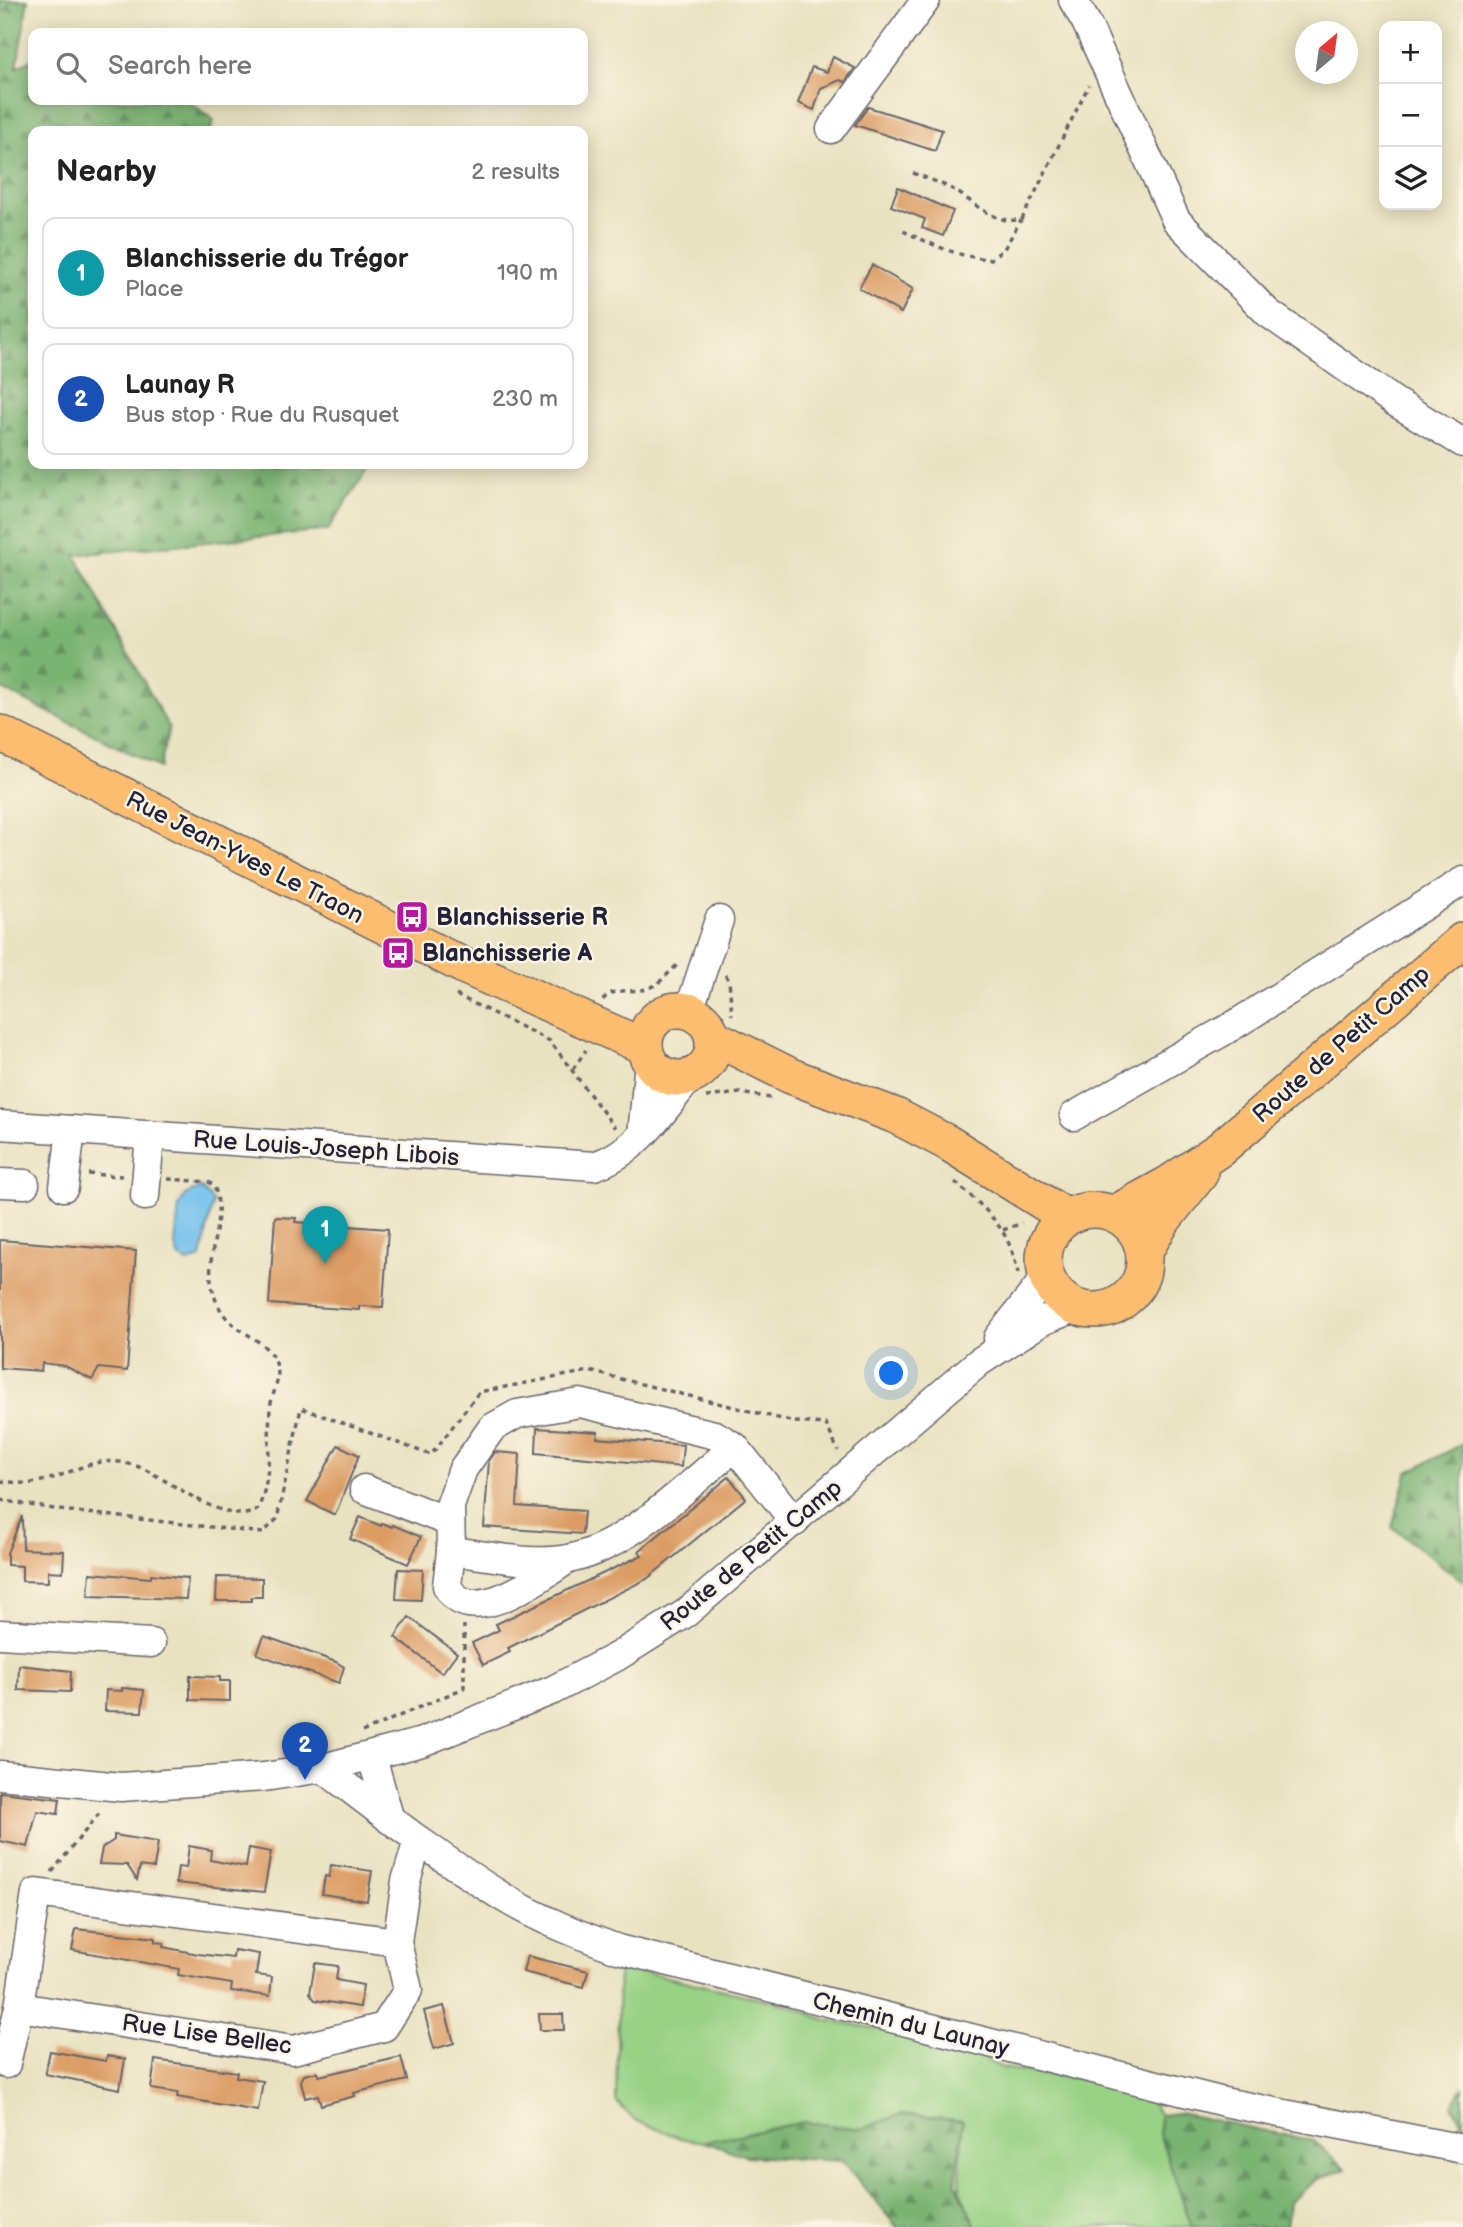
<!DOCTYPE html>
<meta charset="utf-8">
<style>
:root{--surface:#fff;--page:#f2f2f2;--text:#222;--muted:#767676;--line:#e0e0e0;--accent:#b45309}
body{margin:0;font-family:"Balsamiq Sans",sans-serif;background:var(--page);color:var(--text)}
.controls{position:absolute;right:21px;top:21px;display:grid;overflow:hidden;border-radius:14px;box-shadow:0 4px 18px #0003}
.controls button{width:63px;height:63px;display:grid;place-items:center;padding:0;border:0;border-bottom:2px solid var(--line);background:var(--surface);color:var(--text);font:35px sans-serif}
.compass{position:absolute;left:1295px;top:21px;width:63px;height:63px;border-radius:50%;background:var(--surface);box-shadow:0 4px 18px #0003;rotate:29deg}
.you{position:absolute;left:892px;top:1374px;width:24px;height:24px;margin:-18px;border:5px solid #fff;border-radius:50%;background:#1a73e8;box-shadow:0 0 0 10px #1a73e833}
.badge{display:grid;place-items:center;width:46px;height:46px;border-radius:50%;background:var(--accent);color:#fff;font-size:23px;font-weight:700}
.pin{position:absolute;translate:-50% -58px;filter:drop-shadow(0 2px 4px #0008)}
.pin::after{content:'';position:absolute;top:37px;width:24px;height:21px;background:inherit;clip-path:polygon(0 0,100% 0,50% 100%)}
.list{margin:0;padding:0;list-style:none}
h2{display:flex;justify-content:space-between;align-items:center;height:91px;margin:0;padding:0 28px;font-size:30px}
h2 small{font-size:23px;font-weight:400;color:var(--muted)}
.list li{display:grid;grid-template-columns:46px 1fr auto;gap:21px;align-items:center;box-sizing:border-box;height:112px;margin:0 14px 14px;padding:0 14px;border:2px solid var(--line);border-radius:14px}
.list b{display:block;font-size:26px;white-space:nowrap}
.list p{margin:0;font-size:23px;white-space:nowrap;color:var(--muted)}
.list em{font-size:23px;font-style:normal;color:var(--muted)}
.icon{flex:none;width:38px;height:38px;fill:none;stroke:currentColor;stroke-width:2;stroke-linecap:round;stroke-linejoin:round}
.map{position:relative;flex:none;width:1463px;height:2227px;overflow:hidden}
.search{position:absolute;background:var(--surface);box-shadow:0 4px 18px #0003;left:28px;top:28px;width:560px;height:77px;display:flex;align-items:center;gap:18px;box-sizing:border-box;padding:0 24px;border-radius:14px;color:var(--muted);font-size:26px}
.panel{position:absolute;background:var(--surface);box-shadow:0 4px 18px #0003;left:28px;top:126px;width:560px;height:343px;border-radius:14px}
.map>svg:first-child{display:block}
</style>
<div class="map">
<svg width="1463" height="2227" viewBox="0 0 1463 2227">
<defs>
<pattern id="forest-firs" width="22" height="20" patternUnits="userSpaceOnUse" patternTransform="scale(1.75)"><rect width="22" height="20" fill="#7ab472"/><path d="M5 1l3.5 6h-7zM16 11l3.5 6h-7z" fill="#64925f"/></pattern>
</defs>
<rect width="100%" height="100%" fill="#fcf5e5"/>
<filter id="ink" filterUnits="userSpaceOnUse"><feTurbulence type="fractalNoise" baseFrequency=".0143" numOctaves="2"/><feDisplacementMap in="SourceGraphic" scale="14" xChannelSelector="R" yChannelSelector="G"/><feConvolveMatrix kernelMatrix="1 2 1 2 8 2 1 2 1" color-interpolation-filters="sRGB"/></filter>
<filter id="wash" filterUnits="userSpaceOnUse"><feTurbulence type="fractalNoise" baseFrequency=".00686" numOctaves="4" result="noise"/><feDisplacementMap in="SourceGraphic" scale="28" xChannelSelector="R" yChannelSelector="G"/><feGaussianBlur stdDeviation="1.57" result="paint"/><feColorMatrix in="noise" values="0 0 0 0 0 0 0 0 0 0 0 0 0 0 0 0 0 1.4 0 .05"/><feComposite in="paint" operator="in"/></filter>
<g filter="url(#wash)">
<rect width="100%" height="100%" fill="#e9e2c1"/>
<!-- grass -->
<path fill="#99d285" stroke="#5e7a60" stroke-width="2" d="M619 1966 792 2006 825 2020 890 2031 971 2052 1002 2068 1100 2082 1150 2101 1160 2115 1159 2133 1192 2227H976L960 2190 962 2121 901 2114 862 2129 804 2122 704 2142 680 2138 634 2120 616 2101Z"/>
<!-- forest -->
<g fill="url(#forest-firs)" stroke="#4e6b56" stroke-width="2">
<path d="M0 0H28L17 67 33 59V100H187L214 120 210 131H33V464H258L262 467 266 464H371L328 530 75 555 169 728 160 768 0 688Z"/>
<path d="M1463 1444V1582L1392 1527 1408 1472Z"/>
<path d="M1463 2088V2126L1452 2105Z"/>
<path d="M1179 2113 1314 2141 1346 2169 1318 2179 1289 2202 1286 2227H1192L1159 2133 1160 2115Z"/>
<path d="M901 2114 963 2121 956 2183 976 2227H897L842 2161 746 2156 704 2142 804 2122 862 2129Z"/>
</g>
<!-- water -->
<path fill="#72c1ed" stroke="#4a7294" stroke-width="2" d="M201 1188 213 1201 201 1258 188 1262 178 1256 175 1245 179 1207 185 1195Z"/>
<g id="blocks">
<!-- building -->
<g fill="#dc9c64">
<path d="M833 57 855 68 845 82 840 80 821 88 814 110 798 103 812 67 827 72Z"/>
<path d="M868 107 942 130 935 151 855 125Z"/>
<path d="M898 187 953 211 943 236 922 228 925 219 891 206Z"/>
<path d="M872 265 913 289 901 313 859 288Z"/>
<path d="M275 1217 296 1218 295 1222 388 1229 383 1307 359 1306V1310L269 1304Z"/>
<path d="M0 1240 136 1251 127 1371 99 1368 92 1380 65 1366 42 1363 41 1371 0 1368Z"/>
<path d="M537 1428 598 1432 597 1438 683 1445 681 1467 536 1453Z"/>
<path d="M338 1445 359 1455 335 1515 307 1501Z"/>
<path d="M495 1452 520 1454 517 1506 584 1511 582 1534 484 1527 489 1461Z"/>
<path d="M729 1477 746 1498 647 1579 508 1648 510 1652 483 1665 472 1643 499 1630 496 1624 642 1555 639 1551Z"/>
<path d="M22 1516 23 1549 64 1551 63 1572 48 1571V1582L22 1581V1566L7 1565V1553Z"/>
<path d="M360 1517 381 1526 382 1523 392 1527 393 1525 421 1537 408 1564 350 1539Z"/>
<path d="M398 1569 423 1570 421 1600 396 1599Z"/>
<path d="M90 1573 151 1578V1574L188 1578 186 1599 88 1596Z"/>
<path d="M217 1577 262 1578V1597H251V1601H216Z"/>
<path d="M409 1617 457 1653 442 1673 395 1637Z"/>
<path d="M264 1636 336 1662 344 1667 339 1683 257 1654Z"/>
<path d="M19 1665 71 1671 70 1692 18 1690Z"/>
<path d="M190 1676 220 1677V1681H230V1701L190 1700Z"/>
<path d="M122 1688 144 1690 142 1712 105 1711 106 1690 122 1691Z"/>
<path d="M0 1792 60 1799 58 1814 37 1811 28 1847 0 1841Z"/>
<path d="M114 1835 158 1842 154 1868 140 1866 137 1880 127 1865 99 1864 102 1848 114 1840Z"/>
<path d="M189 1846 211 1850 210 1860 246 1867 249 1848 271 1852 264 1892 176 1883 178 1867 186 1868Z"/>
<path d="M331 1865 372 1871 367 1901 322 1894 325 1876 329 1877Z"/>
<path d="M76 1929 155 1938V1942L164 1943 163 1947 198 1954 233 1958 234 1950 259 1954 256 1975 272 1977 270 1996 231 1991 232 1984 178 1975 179 1969 72 1950Z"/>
<path d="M527 1956 588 1971 584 1987 523 1972Z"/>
<path d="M315 1963 338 1966 336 1980 363 1985 360 2007 315 2000 310 1993Z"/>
<path d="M444 2006 454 2043 434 2049 424 2011Z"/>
<path d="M539 2014H563L564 2030H540Z"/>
<path d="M50 2051 106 2061 107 2056 125 2059 120 2089 45 2074Z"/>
<path d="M401 2057 407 2080 354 2093 355 2096 321 2105 318 2095 305 2098 301 2081 304 2075 318 2072 319 2076Z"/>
<path d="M155 2060 237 2072 236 2077 263 2081 258 2111 177 2097 178 2093 151 2089Z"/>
</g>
</g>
</g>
<g filter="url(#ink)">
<use href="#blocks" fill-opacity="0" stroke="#68656a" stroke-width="2"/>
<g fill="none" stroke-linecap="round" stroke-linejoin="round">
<defs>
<g id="minor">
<path d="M1073 0 1086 22 1176 220 1268 313 1395 402 1463 443"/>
<path d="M831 129 926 0"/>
<path d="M689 1011 719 920"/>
<path d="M1074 1116 1231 1027 1463 881"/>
<path d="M0 1125 594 1166C638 1152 663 1110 691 1076"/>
<path d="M642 1135 649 1061"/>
<path d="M0 1183 25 1184"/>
<path d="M64 1187 71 1130"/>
<path d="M145 1196 150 1135"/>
<path d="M998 1338 1046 1277"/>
<path d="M735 1447C687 1485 629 1547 568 1559 532 1566 487 1555 451 1551L450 1506 463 1469 492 1428 517 1414 580 1403 715 1435 735 1447 795 1522"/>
<path d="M364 1489 450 1522"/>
<path d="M451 1551 447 1586C469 1631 540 1578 568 1559"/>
<path d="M0 1634 151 1643"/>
<path d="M372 1757 390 1820"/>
<path d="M323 1768C382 1813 442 1860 506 1899 541 1920 580 1935 618 1949L1224 2102 1463 2149"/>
<path d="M0 1775 121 1787 264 1777 323 1768 422 1742 553 1690 618 1656 686 1613 979 1362 1042 1321 1077 1307"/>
<path d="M19 2007 293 2050 384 2027 408 1990 397 1942 406 1881 418 1840"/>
<path d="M6 2064 19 2007 36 1893 397 1942"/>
</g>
<g id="major">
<path d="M0 733 468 968 645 1047"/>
<circle cx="679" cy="1044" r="34"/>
<path d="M713 1037 791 1076 896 1116 948 1143 1067 1217"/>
<circle cx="1094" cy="1260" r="50"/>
<path d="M1115 1213 1168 1184 1220 1149 1463 940"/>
<path d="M1144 1252 1164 1219 1200 1174"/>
</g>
</defs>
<!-- minor casing -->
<use href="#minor" stroke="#68656a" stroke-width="31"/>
<!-- major casing -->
<use href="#major" stroke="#68656a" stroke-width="38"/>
<!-- path -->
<g stroke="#68656a" stroke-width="3.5" stroke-dasharray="5 5" stroke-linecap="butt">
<path d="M913 173C926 178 941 183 954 190 975 203 996 226 1022 219L1089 85"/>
<path d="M903 231C932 244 959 258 991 259L1004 249 1021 220"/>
<path d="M725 975 729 980 732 1015"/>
<path d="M456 995 550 1041 615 1128"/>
<path d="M603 1000C613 985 636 995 651 987 662 982 668 973 677 965"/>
<path d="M573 1069 586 1050"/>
<path d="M706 1097 740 1093 771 1098"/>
<path d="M88 1174 122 1176"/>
<path d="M955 1182C988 1211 1009 1228 1018 1273"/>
<path d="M1003 1230 1022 1223"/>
<path d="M0 1481C11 1482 22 1484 32 1483 73 1477 92 1451 136 1466 165 1475 229 1531 258 1509 272 1478 268 1441 270 1408 272 1392 283 1378 275 1361 259 1329 221 1335 212 1286 205 1253 227 1217 214 1186L209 1182 168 1179"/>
<path d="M0 1500 60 1510 263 1533 277 1519 301 1408 431 1455 479 1392 589 1371 794 1422 826 1424 838 1451"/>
<path d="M362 1732 464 1688V1625"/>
<path d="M52 1872 102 1810"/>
</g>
<!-- minor -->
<use href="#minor" stroke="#fff" stroke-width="28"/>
<!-- major -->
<use href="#major" stroke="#fcbd6f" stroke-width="35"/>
</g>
</g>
<!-- icons -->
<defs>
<symbol id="bus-square" viewBox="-11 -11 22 22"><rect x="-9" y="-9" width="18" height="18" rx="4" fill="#b5179e" stroke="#fcf5e5"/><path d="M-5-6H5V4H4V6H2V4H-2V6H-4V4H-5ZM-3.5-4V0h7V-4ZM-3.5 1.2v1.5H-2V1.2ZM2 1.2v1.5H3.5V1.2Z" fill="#fff"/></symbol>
</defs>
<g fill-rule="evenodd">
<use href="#bus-square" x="393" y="898" width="38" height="38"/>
<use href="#bus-square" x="379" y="934" width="38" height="38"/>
</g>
<g text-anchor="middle" stroke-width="5" stroke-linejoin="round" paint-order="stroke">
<!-- street labels -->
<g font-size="24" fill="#22223b" stroke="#fcf5e5">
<text transform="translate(245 857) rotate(27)" y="8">Rue Jean-Yves Le Traon</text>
<text transform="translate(1341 1044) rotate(-41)" y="8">Route de Petit Camp</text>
<text transform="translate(326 1148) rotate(4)" y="8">Rue Louis-Joseph Libois</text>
<text transform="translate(751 1555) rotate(-39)" y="8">Route de Petit Camp</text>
<text transform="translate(911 2024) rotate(14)" y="8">Chemin du Launay</text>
<text transform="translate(207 2034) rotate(8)" y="8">Rue Lise Bellec</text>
</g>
<!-- poi labels -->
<g font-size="24" font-weight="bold" fill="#22223b" stroke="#fcf5e5" text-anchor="start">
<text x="436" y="925">Blanchisserie R</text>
<text x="422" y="961">Blanchisserie A</text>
</g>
</g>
</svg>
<div class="controls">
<button>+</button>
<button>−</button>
<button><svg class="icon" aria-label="layers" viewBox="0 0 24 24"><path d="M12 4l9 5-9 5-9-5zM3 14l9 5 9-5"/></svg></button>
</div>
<svg class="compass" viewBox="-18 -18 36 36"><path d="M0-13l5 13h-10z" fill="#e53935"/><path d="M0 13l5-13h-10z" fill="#767676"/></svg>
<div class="you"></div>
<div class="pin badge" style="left:325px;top:1264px;background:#0f9aa8">1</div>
<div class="pin badge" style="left:305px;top:1780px;background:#1a4fb4">2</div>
<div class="search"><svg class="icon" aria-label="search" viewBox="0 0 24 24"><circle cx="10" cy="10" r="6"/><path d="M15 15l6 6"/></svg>Search here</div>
<section class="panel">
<h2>Nearby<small>2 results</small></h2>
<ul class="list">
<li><span class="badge" style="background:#0f9aa8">1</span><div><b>Blanchisserie du Trégor</b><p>Place</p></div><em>190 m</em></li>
<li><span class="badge" style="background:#1a4fb4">2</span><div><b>Launay R</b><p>Bus stop · Rue du Rusquet</p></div><em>230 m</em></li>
</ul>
</section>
</div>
